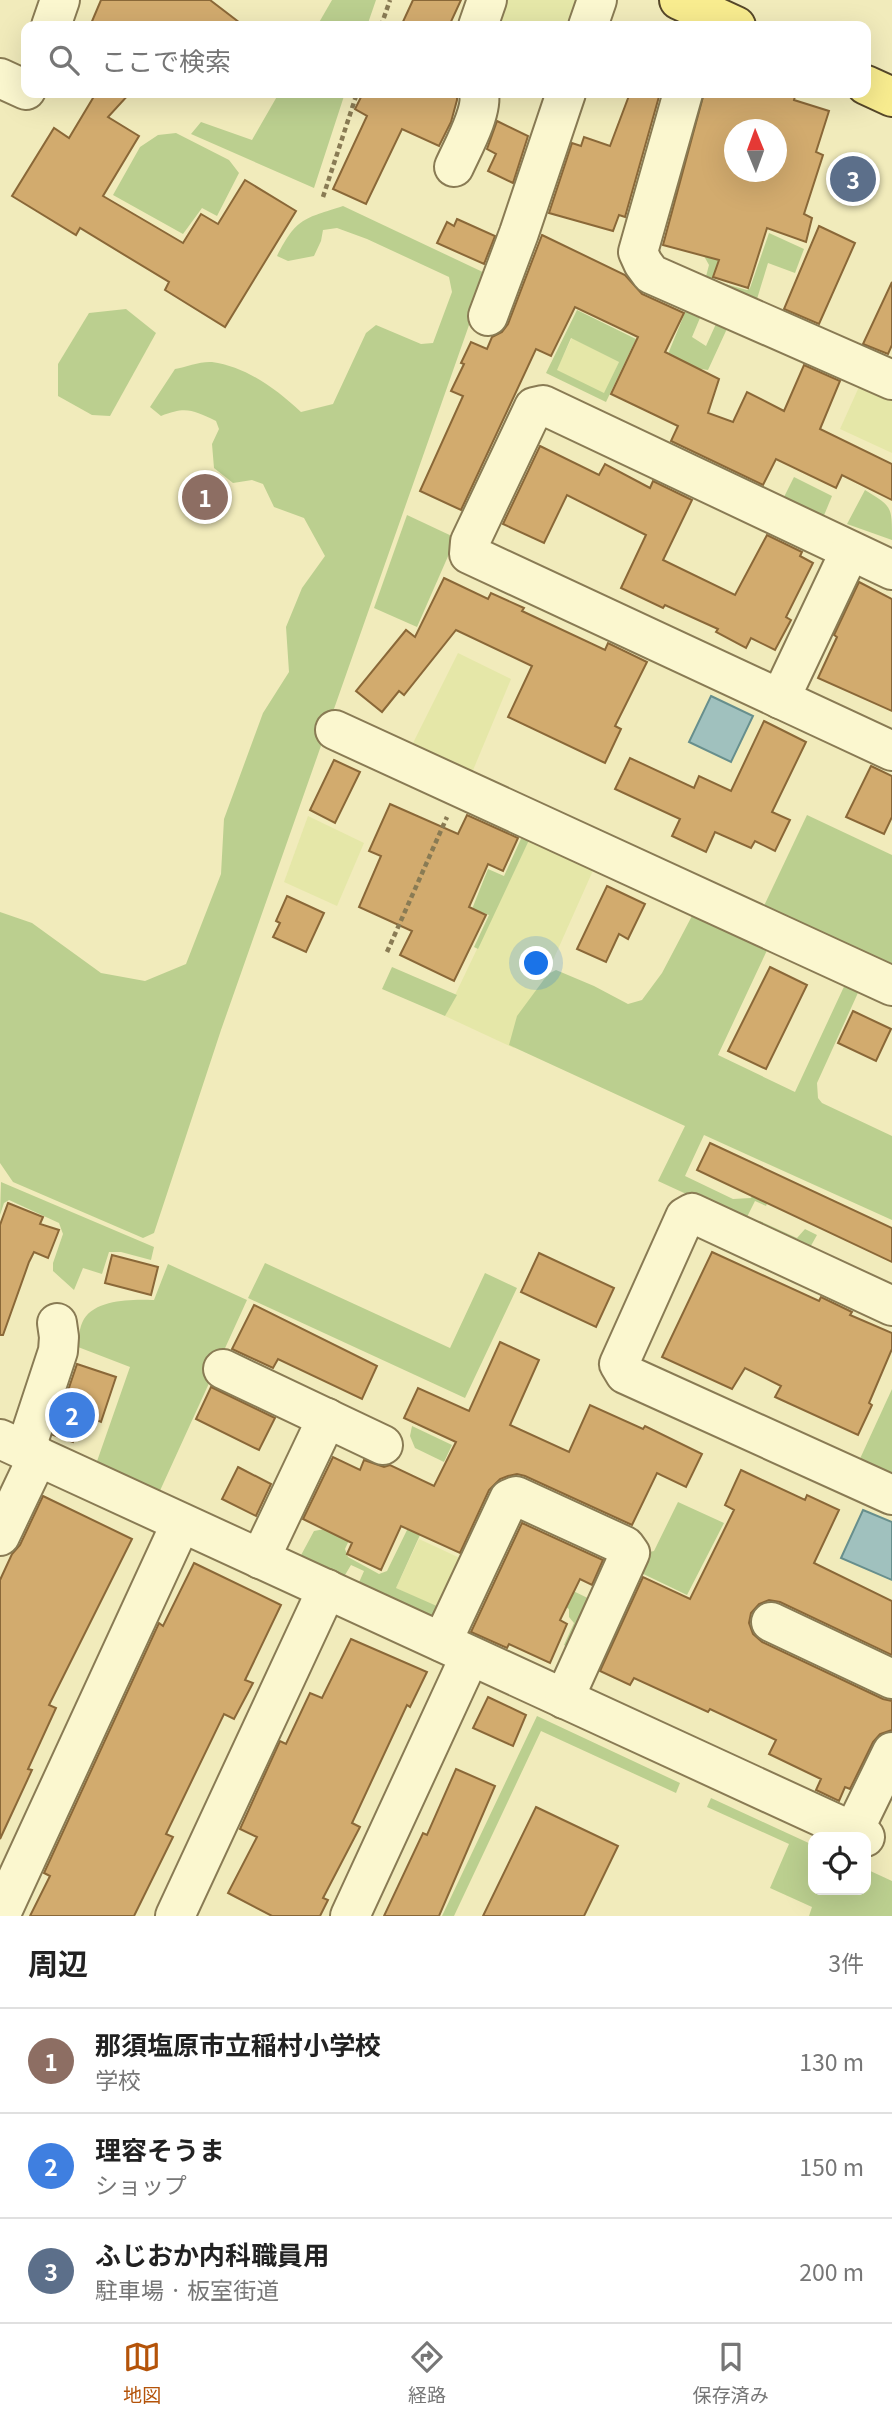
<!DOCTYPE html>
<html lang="ja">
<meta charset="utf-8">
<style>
:root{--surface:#fff;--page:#f2f2f2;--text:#222;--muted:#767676;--line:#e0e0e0;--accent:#b45309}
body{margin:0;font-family:Georgia,"Noto Sans JP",serif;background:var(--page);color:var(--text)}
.controls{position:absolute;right:21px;bottom:21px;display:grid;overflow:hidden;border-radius:14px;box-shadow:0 7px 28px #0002}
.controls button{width:63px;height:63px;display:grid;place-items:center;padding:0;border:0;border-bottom:2px solid var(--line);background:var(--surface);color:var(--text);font:35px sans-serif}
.compass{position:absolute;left:724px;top:119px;width:63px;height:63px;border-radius:50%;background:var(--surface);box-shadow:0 7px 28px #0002;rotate:359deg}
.you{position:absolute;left:537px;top:964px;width:24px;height:24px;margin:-18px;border:5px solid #fff;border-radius:50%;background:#1a73e8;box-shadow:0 0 0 10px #1a73e833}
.badge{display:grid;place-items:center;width:46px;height:46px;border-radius:50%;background:var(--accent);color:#fff;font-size:23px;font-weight:700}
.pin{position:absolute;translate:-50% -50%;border:4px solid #fff;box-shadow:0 2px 7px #0006}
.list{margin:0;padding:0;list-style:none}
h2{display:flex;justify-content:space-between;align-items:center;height:91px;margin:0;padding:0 28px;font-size:30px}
h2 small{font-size:23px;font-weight:400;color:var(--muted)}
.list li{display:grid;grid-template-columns:46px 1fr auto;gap:21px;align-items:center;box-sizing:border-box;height:105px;padding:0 28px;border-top:2px solid var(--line)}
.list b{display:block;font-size:26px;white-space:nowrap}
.list p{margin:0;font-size:23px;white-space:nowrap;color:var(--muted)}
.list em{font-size:23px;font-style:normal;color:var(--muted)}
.icon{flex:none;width:38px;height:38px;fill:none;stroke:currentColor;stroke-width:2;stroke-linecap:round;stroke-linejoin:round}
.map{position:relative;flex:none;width:892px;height:1916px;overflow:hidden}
.search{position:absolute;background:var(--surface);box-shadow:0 7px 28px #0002;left:21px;right:21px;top:21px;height:77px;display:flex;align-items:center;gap:18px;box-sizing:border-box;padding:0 24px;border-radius:14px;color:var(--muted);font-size:26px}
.sheet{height:406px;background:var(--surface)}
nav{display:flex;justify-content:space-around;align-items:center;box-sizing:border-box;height:98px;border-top:2px solid var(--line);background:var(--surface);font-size:19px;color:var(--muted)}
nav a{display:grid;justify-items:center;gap:4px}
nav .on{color:var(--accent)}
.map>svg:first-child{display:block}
</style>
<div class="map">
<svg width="892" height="1916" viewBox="0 0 892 1916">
<rect width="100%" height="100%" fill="#f1ebbb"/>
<!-- farmland -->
<g fill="#e5e7a8">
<path d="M506 0H585L575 26H500V14Z"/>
<path d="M572 338 619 362 604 394 556 370Z"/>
<path d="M863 378 892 391V453L840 429Z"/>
<path d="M458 653 511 679 471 775 411 747Z"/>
<path d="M308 816 364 843 337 906 284 882Z"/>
<path d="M531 836 595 866 514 1048 445 1016Z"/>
<path d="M419 1539 462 1559 439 1608 396 1588Z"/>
</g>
<!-- green -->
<g fill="#bbcf8f" fill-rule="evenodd">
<path d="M332 0H376L367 26H317Z"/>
<path d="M279 93H345L314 188 191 134 201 122 252 140Z"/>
<path d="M176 133 229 160 239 173 217 216 202 208 183 234 113 195 140 147 158 135Z"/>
<path d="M343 206 487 274 221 1030 154 1233 143 1238 13 1182 0 1163V912L32 923 101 973 145 981 186 964 221 874 224 819 263 713 289 672 286 627 302 588 325 556 304 518 274 507 263 484 252 480 233 483 214 468 212 444 219 429 216 421C193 410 186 406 161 416L150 407 175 369C186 367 201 361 212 362 247 367 276 389 301 412L333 404 366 333 376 325 421 344 433 343 452 292 449 277 367 239 337 228 323 230 321 241 314 256 288 261 277 256C297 217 304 219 343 206Z"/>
<path d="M731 224 713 277 714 281 747 290 750 288 769 233 804 249 795 273 768 263 757 299 750 304 704 284 709 265 704 256 706 230Z"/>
<path d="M691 298 705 306 692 337 706 346 720 315 731 320 708 370 701 369 677 420 668 354Z"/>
<path d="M126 309 156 333 110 416 92 415 58 396V364L89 313Z"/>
<path d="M577 310 636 339 606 402 546 373ZM571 338 619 362 604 393 557 370Z"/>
<path d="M794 477 832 496 820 525 780 505Z"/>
<path d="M865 490C892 507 892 505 892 540L847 524Z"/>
<path d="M407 515 456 538 417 627 374 608Z"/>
<path d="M807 815 892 855V972L761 912Z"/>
<path d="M525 830 531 836 478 949 474 947 489 915 472 909 488 869 504 876Z"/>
<path d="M693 914 769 946 718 1055 795 1092 848 978 862 984 817 1083 818 1098 822 1103 892 1136V1220L704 1135 685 1176 733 1199 751 1198 756 1187 775 1186 766 1206 755 1201 745 1221 658 1181 685 1126 509 1045 517 1016 548 974 556 970 594 986 628 1004 642 1000 662 973Z"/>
<path d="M392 967 457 995 445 1016 382 989Z"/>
<path d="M1 1182 154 1247 151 1260 121 1252H109L102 1274 83 1268 74 1290 53 1271V1263L63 1234 59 1223 9 1200 4 1203 0 1215Z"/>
<path d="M760 1221 797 1238 805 1229 817 1235 808 1251 757 1226Z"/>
<path d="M265 1263 450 1348 485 1273 517 1288 465 1398 248 1298Z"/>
<path d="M168 1264 247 1300 158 1495 95 1467 130 1367 78 1347C79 1338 79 1327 84 1319 96 1299 134 1299 154 1300Z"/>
<path d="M892 1389V1479L858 1463Z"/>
<path d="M412 1426 452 1445 444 1462 415 1448 410 1436Z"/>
<path d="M678 1502 724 1523 687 1595 633 1569 640 1554 654 1551Z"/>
<path d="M357 1523 345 1549 348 1557 379 1574 387 1571 408 1528 420 1535 396 1588 439 1607 434 1624 357 1587 364 1571 351 1565 342 1580 299 1559 314 1531Z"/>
<path d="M567 1588 598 1603 577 1652 564 1645 574 1623 569 1617V1609L559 1603Z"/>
<path d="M537 1716 680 1783 676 1793 541 1731 454 1916H442Z"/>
<path d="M711 1798 813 1845V1890H866V1869L892 1881V1916H809L812 1907 770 1888 789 1844 707 1807Z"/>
</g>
<!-- water -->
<g fill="#a0c1be" stroke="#678f8d" stroke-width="2">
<path d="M711 696 753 716 731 762 689 742Z"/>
<path d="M863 1510 892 1522V1580L841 1558Z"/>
</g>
<!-- building -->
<g fill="#d2ab6e" stroke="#8a6838" stroke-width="2" fill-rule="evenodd">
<path d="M101 0H210L244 26H90Z"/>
<path d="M413 0H461L449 26H401Z"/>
<path d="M96 93H130L108 117 139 136 103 196 183 243 201 214 218 224 245 180 296 211 225 327 165 290 169 282 80 228 76 235 12 196 54 128 69 138Z"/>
<path d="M363 93H449L457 97V100L451 122 439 146 402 129 366 204 333 189 367 116 355 109Z"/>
<path d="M630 93H660L625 217 619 215 613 231 549 213 572 143 581 146 584 137 610 146Z"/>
<path d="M704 93H796L794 100 829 111 816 152 823 155 804 214 812 218 806 242 767 228 748 288 713 277 719 260 663 245ZM734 130H776V172H734Z"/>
<path d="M497 121 528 136 513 183 488 171 496 154 487 149Z"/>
<path d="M457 219 495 236 484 264 437 243 447 222 454 226Z"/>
<path d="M819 226 855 243 819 324 784 309Z"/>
<path d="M542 235 625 275 642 294 684 313 665 352 719 379 708 413 733 422 747 392 784 411 804 365 840 381 820 429 892 464V500L842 475 836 488 776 459 763 485 671 441 678 426 611 394 638 337 575 307 551 356 536 349 461 510 420 491 463 396 451 391 464 364 461 363 471 342 487 349 492 337 502 332 508 324Z"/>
<path d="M892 282V345L888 354 863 344Z"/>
<path d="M540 446 599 475 605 464 650 488 653 481 692 500 663 560 735 595 767 535 802 552 800 556 813 563 786 617 791 620 775 650 751 638 746 648 716 632 718 629 665 605 663 608 621 588 646 535 567 495 544 543 503 524Z"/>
<path d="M444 578 488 599 491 593 524 608 522 611 605 650 608 643 647 662 615 726 621 729 605 763 508 717 532 666 456 630 404 695 399 691 382 712 356 691 406 630 415 637Z"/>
<path d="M859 582 892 599V711L818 678 837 637 834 635Z"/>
<path d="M764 721 806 742 772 812 790 820 775 851 755 841 751 848 715 832 706 852 672 836 680 819 615 789 630 758 694 788 699 776 731 791Z"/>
<path d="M334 760 360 772 335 823 310 810Z"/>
<path d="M871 766 892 776V817L884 834 846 817Z"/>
<path d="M390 804 458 834 467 815 518 838 503 871 488 864 469 907 486 915 454 981 400 955 412 931 359 907 381 856 369 851Z"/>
<path d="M607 886 645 904 628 939 619 934 606 962 577 949Z"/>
<path d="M287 896 324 913 306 952 273 937 280 923 276 921Z"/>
<path d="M770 967 807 985 766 1069 728 1051Z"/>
<path d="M853 1011 891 1029 876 1061 838 1043Z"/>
<path d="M710 1143 892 1228V1262L697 1170Z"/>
<path d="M8 1203 43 1217 40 1224 59 1230 48 1258 34 1252 29 1262 3 1335H0V1225Z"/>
<path d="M712 1252 819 1301 821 1297 852 1312 850 1315 892 1333V1349L869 1403 872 1405 858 1435 775 1397 781 1386 745 1368 732 1389 662 1357Z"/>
<path d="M539 1253 614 1288 596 1327 521 1292Z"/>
<path d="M112 1255 158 1267 151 1295 105 1283Z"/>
<path d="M254 1305 377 1366 362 1399 278 1359 273 1368 232 1349Z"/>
<path d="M500 1342 539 1360 510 1425 569 1452 590 1405 643 1429 645 1426 702 1454 686 1487 657 1473 632 1525 525 1476 517 1474 508 1476 500 1479 489 1490 460 1553 401 1526 381 1570 347 1554 352 1543 303 1519 333 1457 360 1470 364 1460 384 1467 390 1465 434 1486 456 1442 404 1418 418 1388 469 1411Z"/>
<path d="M77 1364 116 1377 101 1422 92 1418 88 1429 79 1425 73 1442 53 1435Z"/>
<path d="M211 1387 275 1418 259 1450 196 1419Z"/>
<path d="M238 1467 271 1484 256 1516 222 1499Z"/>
<path d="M741 1470 805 1500 807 1495 839 1510 814 1563 892 1601V1655L780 1602 769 1600 759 1604 751 1613 749 1623 753 1634 762 1642 883 1699 892 1701V1730L880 1734 873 1742 850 1789 845 1787 839 1801 816 1790 821 1779 769 1754 776 1740 710 1709 708 1712 634 1678 630 1685 600 1671 643 1577 690 1599 734 1510 725 1505Z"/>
<path d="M43 1496 132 1539 49 1705 56 1708 28 1769 32 1770 0 1839V1580L12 1554 20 1545Z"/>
<path d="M522 1523 603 1560 592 1585 580 1579 560 1620 567 1624 550 1663 509 1644 507 1648 471 1632Z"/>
<path d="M194 1563 281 1605 245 1680 253 1683 234 1719 224 1714 166 1834 173 1837 134 1916H30L50 1876 44 1873 159 1623 163 1626Z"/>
<path d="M351 1639 427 1672 410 1707 407 1705 352 1823 360 1827 323 1898 328 1900 320 1916H272L228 1893 257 1837 240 1829 280 1741 286 1744 310 1693 322 1698Z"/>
<path d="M488 1697 526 1715 513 1746 473 1728Z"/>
<path d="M456 1769 495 1786 439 1916H384L423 1833 427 1835Z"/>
<path d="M536 1807 618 1846 584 1916H483Z"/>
</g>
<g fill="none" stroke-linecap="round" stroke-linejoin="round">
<defs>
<g id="minor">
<path d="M51 26 60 0"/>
<path d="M478 26 487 0"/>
<path d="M588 26 597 0"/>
<path d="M0 78 26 90"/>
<path d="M683 93 638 252 643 263 651 274 892 380"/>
<path d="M454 167C462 149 483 112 479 93"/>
<path d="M488 316 519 233 566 93"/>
<path d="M892 570 543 405 534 407 470 542 469 554 892 751"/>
<path d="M780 699 850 551"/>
<path d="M335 730 892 986"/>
<path d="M892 1306 692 1213 685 1217 619 1364 625 1374 892 1495"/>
<path d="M223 1369 383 1445"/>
<path d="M0 1439 865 1837"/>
<path d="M25 1451 58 1351 59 1337 57 1323"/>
<path d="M0 1536 38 1456"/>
<path d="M260 1559 327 1418"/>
<path d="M771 1622 892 1679"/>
<path d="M442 1642 509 1499 516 1496 625 1546 630 1553 564 1699"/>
<path d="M853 1832 892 1752"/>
<path d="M0 1916 181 1523"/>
<path d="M175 1916 327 1589"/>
<path d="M350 1916 470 1656"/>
</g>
<g id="major">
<path d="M679 0 736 26"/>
<path d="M866 85 892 97"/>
</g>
</defs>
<!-- minor casing -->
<use href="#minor" stroke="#897b54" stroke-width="42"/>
<!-- major casing -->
<use href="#major" stroke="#564729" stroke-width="42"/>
<!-- path -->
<g stroke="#897b54" stroke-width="4.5" stroke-dasharray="5 3.5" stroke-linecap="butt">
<path d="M381 26 390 0"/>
<path d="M323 197 357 93"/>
<path d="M387 952 447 817"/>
</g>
<!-- minor -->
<use href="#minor" stroke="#fbf7cf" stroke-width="38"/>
<!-- major -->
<use href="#major" stroke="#f8ec8f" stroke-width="38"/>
</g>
</svg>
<div class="controls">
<button><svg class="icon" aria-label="locate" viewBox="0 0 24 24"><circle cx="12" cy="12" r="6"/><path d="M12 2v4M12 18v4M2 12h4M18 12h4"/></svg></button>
</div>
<svg class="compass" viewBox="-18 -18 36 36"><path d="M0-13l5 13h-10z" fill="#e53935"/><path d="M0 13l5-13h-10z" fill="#767676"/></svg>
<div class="you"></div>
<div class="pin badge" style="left:205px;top:497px;background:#8d6e63">1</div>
<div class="pin badge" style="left:72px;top:1415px;background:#3f7fe0">2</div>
<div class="pin badge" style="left:853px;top:179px;background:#5c6f8a">3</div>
<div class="search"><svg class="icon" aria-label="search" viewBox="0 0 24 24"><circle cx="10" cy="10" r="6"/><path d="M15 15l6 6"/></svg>ここで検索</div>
</div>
<section class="sheet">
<h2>周辺<small>3件</small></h2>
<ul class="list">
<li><span class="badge" style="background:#8d6e63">1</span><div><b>那須塩原市立稲村小学校</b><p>学校</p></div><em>130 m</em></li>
<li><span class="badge" style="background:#3f7fe0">2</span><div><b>理容そうま</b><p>ショップ</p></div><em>150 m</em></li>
<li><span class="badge" style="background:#5c6f8a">3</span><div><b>ふじおか内科職員用</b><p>駐車場 · 板室街道</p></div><em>200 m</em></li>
</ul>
</section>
<nav>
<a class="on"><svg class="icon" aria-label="map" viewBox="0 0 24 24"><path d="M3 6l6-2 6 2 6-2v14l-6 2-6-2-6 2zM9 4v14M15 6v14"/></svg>地図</a>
<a><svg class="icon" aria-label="directions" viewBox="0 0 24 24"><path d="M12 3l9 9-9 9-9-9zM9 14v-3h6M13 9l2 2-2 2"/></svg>経路</a>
<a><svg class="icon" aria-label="saved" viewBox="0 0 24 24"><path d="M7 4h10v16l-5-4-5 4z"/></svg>保存済み</a>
</nav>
